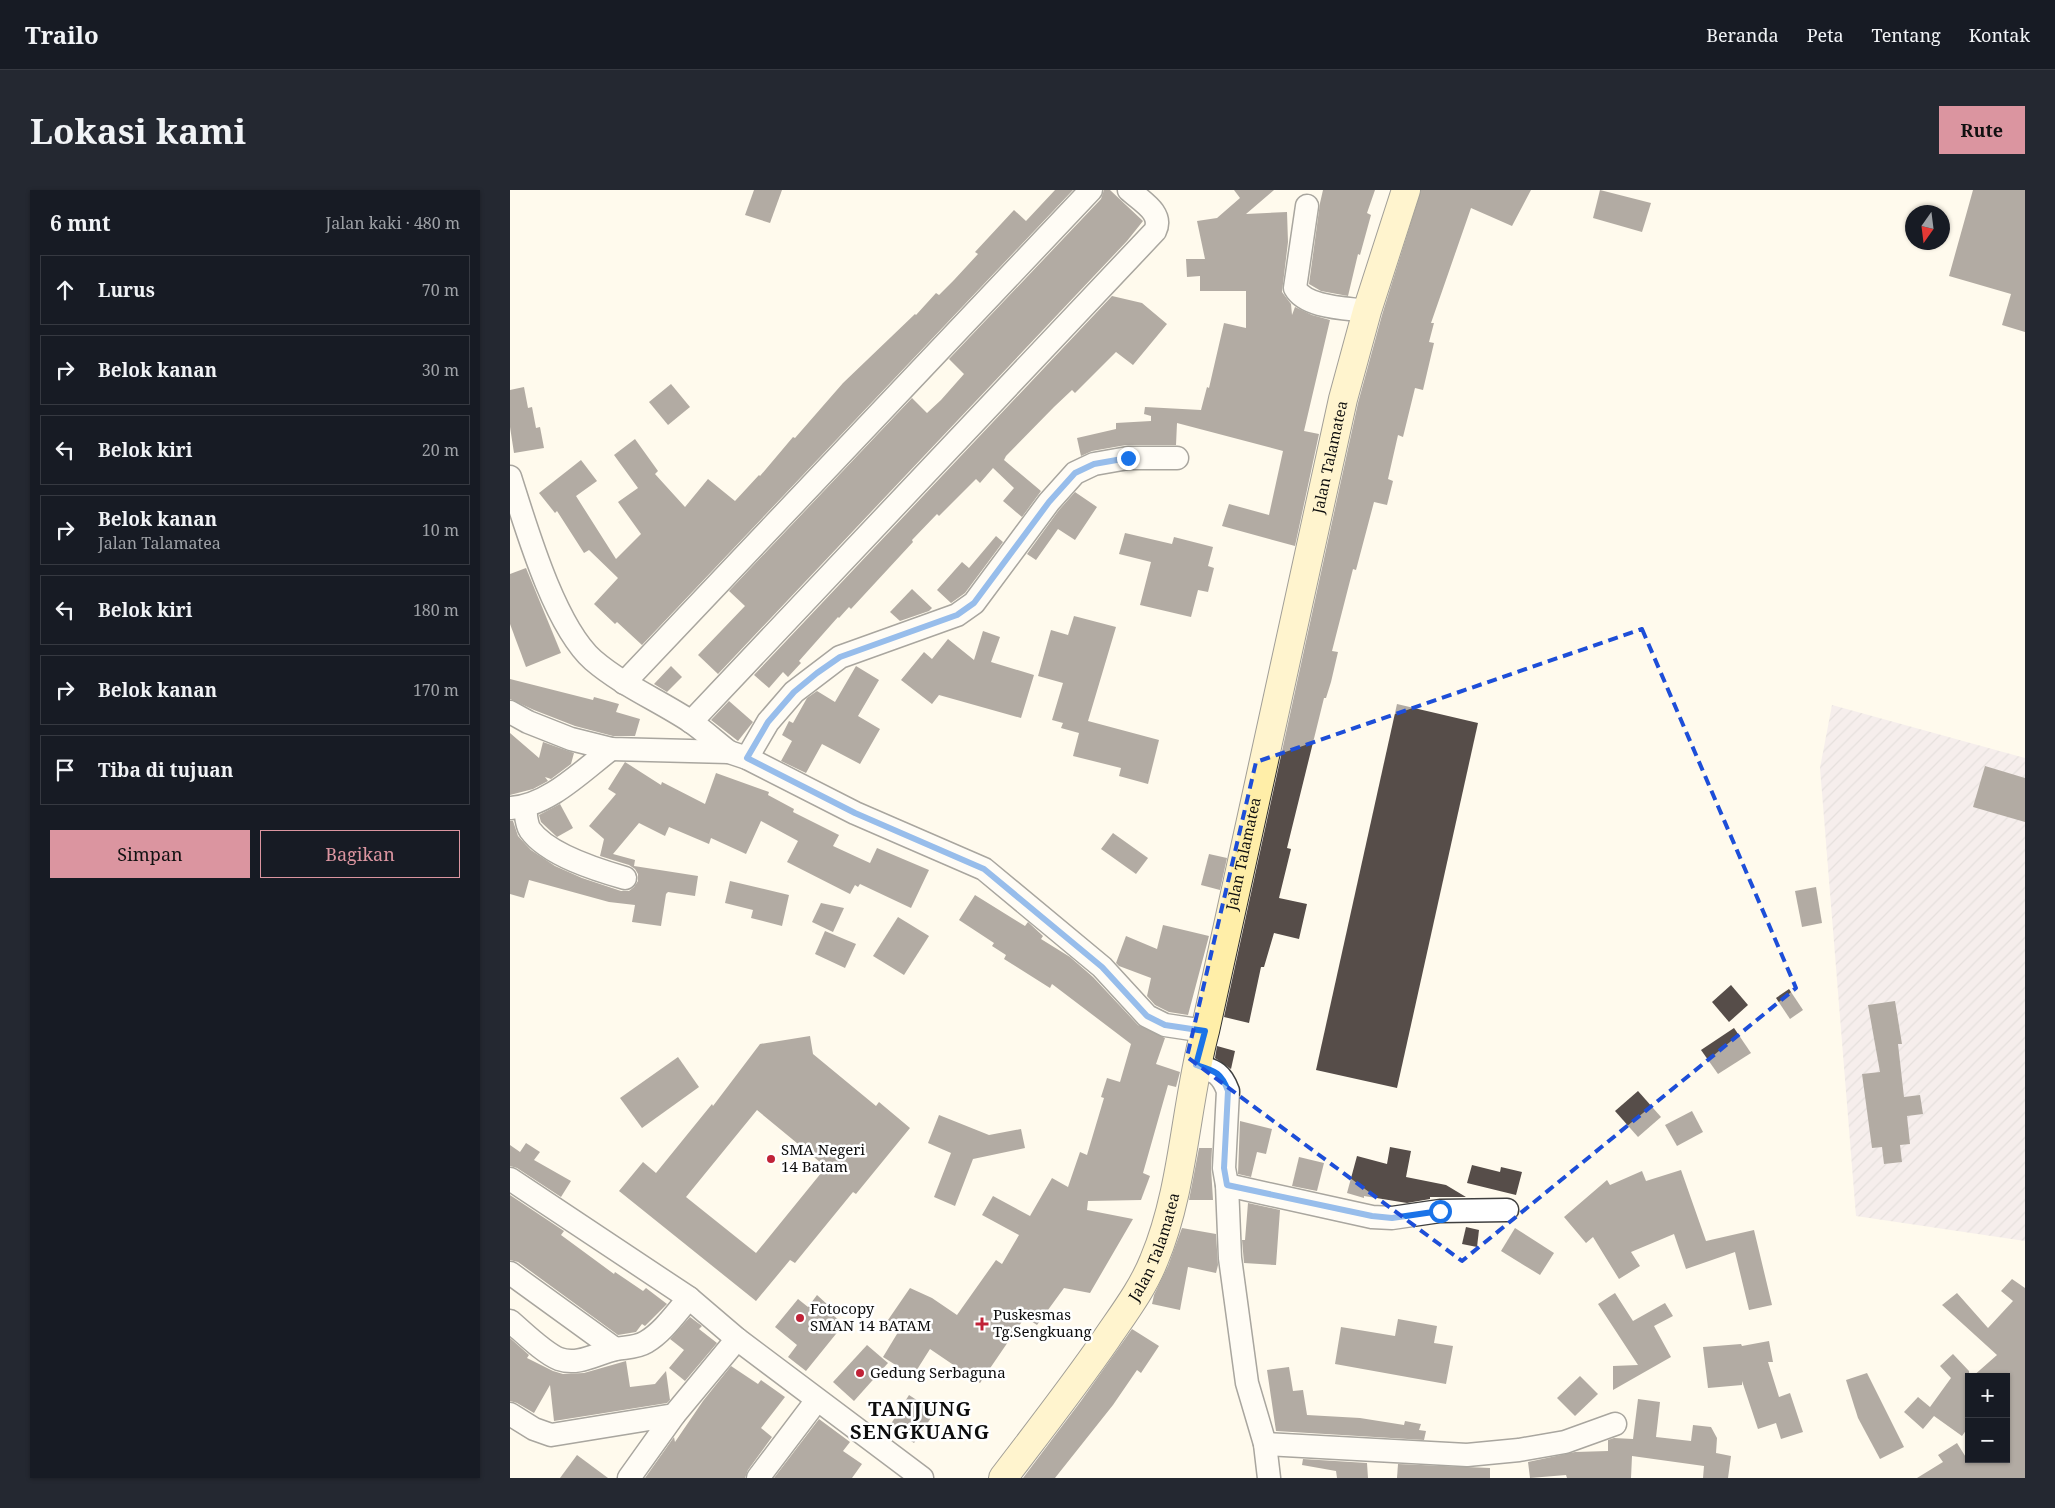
<!DOCTYPE html>
<html lang="id">
<meta charset="utf-8">
<style>
:root{--surface:#171b24;--page:#242831;--text:#f1f3f6;--muted:#9ea1a6;--line:#363941;--accent:#db95a0}
body{margin:0;font-family:"Noto Serif",serif;background:var(--page);color:var(--text)}
.controls{position:absolute;right:15px;bottom:15px;display:grid;overflow:hidden;border-radius:0px;box-shadow:0 1px 4px #0004}
.controls button{width:45px;height:45px;display:grid;place-items:center;padding:0;border:0;border-bottom:1px solid var(--line);background:var(--surface);color:var(--text);font:25px sans-serif}
.compass{position:absolute;left:1395px;top:15px;width:45px;height:45px;border-radius:50%;background:var(--surface);box-shadow:0 1px 4px #0004;rotate:194deg}
.stop{position:absolute;width:15px;height:15px;margin:-11px;border:4px solid #1a73e8;border-radius:50%;background:#fff}
.stop.end{background:#1a73e8;border-color:#fff;box-shadow:0 1px 5px #0008}
.list{margin:0;padding:0;list-style:none}
h2{display:flex;justify-content:space-between;align-items:center;height:65px;margin:0;padding:0 20px;font-size:21px}
h2 small{font-size:16px;font-weight:400;color:var(--muted)}
.list li{display:grid;grid-template-columns:32px 1fr auto;gap:15px;align-items:center;box-sizing:border-box;height:70px;margin:0 10px 10px;padding:0 10px;border:1px solid var(--line);border-radius:0px}
.list b{display:block;font-size:19px;white-space:nowrap}
.list p{margin:0;font-size:16px;white-space:nowrap;color:var(--muted)}
.list em{font-size:16px;font-style:normal;color:var(--muted)}
.actions{display:flex;gap:10px;padding:15px 20px}
.actions a{flex:1;padding:11px 0;border:1px solid var(--accent);border-radius:0px;text-align:center;font-size:18px;color:var(--accent)}
.actions .main{background:var(--accent);color:#111}
.icon{flex:none;width:28px;height:28px;fill:none;stroke:currentColor;stroke-width:2;stroke-linecap:round;stroke-linejoin:round}
.map{position:relative;flex:none;width:1515px;height:1288px;overflow:hidden;border-radius:0px}
header{display:flex;align-items:center;gap:30px;box-sizing:border-box;height:70px;padding:0 25px;background:var(--surface);border-bottom:1px solid var(--line)}
header strong{font-size:24px}
nav{display:flex;gap:28px;margin-inline-start:auto;font-size:18px}
.intro{display:flex;align-items:center;justify-content:space-between;box-sizing:border-box;height:120px;padding:0 30px}
h1{margin:0;font-size:35px}
.button{padding:12px 22px;border-radius:0px;background:var(--accent);color:#111;font-size:18px;font-weight:700}
main{display:flex;gap:30px;padding:0 30px}
aside{flex:1;background:var(--surface);border-radius:0px;box-shadow:0 1px 4px #0004}
.map>svg:first-child{display:block}
</style>
<header>
<strong>Trailo</strong>
<nav><a>Beranda</a><a>Peta</a><a>Tentang</a><a>Kontak</a></nav>
</header>
<div class="intro"><h1>Lokasi kami</h1><a class="button">Rute</a></div>
<main>
<aside>
<h2>6 mnt<small>Jalan kaki · 480 m</small></h2>
<ul class="list">
<li><svg class="icon" aria-label="ahead" viewBox="0 0 24 24"><path d="M12 20V5M6 11l6-6 6 6"/></svg><div><b>Lurus</b></div><em>70 m</em></li>
<li><svg class="icon" aria-label="right" viewBox="0 0 24 24"><path d="M7 20v-9h11M14 6l5 5-5 5"/></svg><div><b>Belok kanan</b></div><em>30 m</em></li>
<li><svg class="icon" aria-label="left" viewBox="0 0 24 24"><path d="M17 20v-9H6M10 6l-5 5 5 5"/></svg><div><b>Belok kiri</b></div><em>20 m</em></li>
<li><svg class="icon" aria-label="right" viewBox="0 0 24 24"><path d="M7 20v-9h11M14 6l5 5-5 5"/></svg><div><b>Belok kanan</b><p>Jalan Talamatea</p></div><em>10 m</em></li>
<li><svg class="icon" aria-label="left" viewBox="0 0 24 24"><path d="M17 20v-9H6M10 6l-5 5 5 5"/></svg><div><b>Belok kiri</b></div><em>180 m</em></li>
<li><svg class="icon" aria-label="right" viewBox="0 0 24 24"><path d="M7 20v-9h11M14 6l5 5-5 5"/></svg><div><b>Belok kanan</b></div><em>170 m</em></li>
<li><svg class="icon" aria-label="arrive" viewBox="0 0 24 24"><path d="M6 21V4h12l-3 4 3 4H6"/></svg><div><b>Tiba di tujuan</b></div></li>
</ul>
<div class="actions"><a class="main">Simpan</a><a>Bagikan</a></div>
</aside>
<div class="map">
<svg width="1515" height="1288" viewBox="0 0 1515 1288">
<defs>
<pattern id="industrial-furrows" width="10" height="10" patternUnits="userSpaceOnUse" patternTransform="scale(1.25)"><rect width="10" height="10" fill="#eae1ec"/><path d="M-1 1l2-2M0 10L10 0M9 11l2-2" fill="none" stroke="#c8c0c9"/></pattern>
</defs>
<rect width="100%" height="100%" fill="#fffaed"/>
<!-- industrial -->
<path fill="url(#industrial-furrows)" d="M1322 515 1515 568V1051L1346 1026 1310 578Z"/>
<!-- building -->
<g fill="#564d49" fill-rule="evenodd">
<path d="M244 0H272L260 33 235 25Z"/>
<path d="M545 0H563L132 455 107 432 105 434 84 414 108 388 79 360 74 363 47 321 45 323 29 303 71 270 87 291 66 306 106 369 131 344 108 312 128 298 104 265 125 249 148 281 145 284 175 317 198 289 225 311 249 285 250 286 283 247 285 248 333 193 405 124 406 125 426 103 429 105 444 90 468 64 465 62 504 20 516 31Z"/>
<path d="M594 0H600L633 31 617 51 208 484 188 465 235 416 219 401 402 208 417 223 431 210 454 184 439 169 591 9Z"/>
<path d="M724 0H764L736 24 777 22 778 52 772 102 781 114 782 125 785 117 802 125 820 130 794 241 809 244 785 356 712 336 719 314 759 325 773 261 667 233 666 255H616L582 261 571 266 567 248 606 239V233L641 231V226L634 224 635 217 691 220 697 197 699 198 714 133 736 138V101H690V86L677 87 676 69H695L687 31 707 28 730 8Z"/>
<path d="M813 0H865L857 23 861 25 850 65 848 64 838 106 811 101 799 94 810 13Z"/>
<path d="M911 0H1021L1002 36 961 18 921 133H924L919 152 924 153 913 200 905 198 893 247 888 245 878 289 883 291 877 315 864 312 846 380 843 379 822 461 828 462 821 492 816 508H814L777 658 781 659 769 708 797 714 789 749 764 743 754 777H751L739 833 714 827 848 213 872 125Z"/>
<path d="M1090 0 1141 13 1132 42 1083 28Z"/>
<path d="M1463 0H1515V142L1492 135 1501 104 1439 86Z"/>
<path d="M602 106 632 113 657 134 623 175 606 162 565 203 562 200 544 217 496 266 494 270 531 301 512 327 493 311 504 298 483 278 470 293 466 289 429 326 427 324 402 350 403 352 341 419 339 417 329 428 328 427 289 471 291 473 278 487 273 482 259 498 244 485Z"/>
<path d="M161 194 180 217 158 235 139 212Z"/>
<path d="M14 197 18 218 22 217 26 238 30 237 34 258 4 263 0 237V200Z"/>
<path d="M565 302 587 317 565 350 548 339 526 370 517 364 549 320Z"/>
<path d="M615 343 662 354 664 347 703 357 698 376 704 378 698 402 688 400 681 427 630 415 641 372 609 364Z"/>
<path d="M486 346 493 352 455 403 441 413 427 400 452 372 459 378Z"/>
<path d="M16 378 51 463 16 477 0 434V384Z"/>
<path d="M402 399 422 418 419 421 390 431 380 422Z"/>
<path d="M564 426 606 437 578 531 649 550 638 594 609 586 611 578 563 566 569 543 551 538 553 533 542 530 553 493 528 486 541 440 558 445Z"/>
<path d="M473 441 490 447 481 472 524 485 511 528 429 505 422 514 391 490 414 462 422 469 438 449 464 470Z"/>
<path d="M161 476 172 487 157 502 144 494Z"/>
<path d="M346 476 369 490 348 526 370 539 350 574 312 554 296 583 271 571 282 551 272 545 279 531 283 533 297 508 307 501 325 512Z"/>
<path d="M0 489 83 510 84 507 109 514 106 522 130 529 125 546H103L65 536 24 520 0 509Z"/>
<path d="M219 511 243 532 228 551 201 530Z"/>
<path d="M887 514 968 533 887 898 806 880Z"/>
<path d="M0 543 29 568 33 552 64 563 61 574 41 589 35 587 38 591 23 599 0 605Z"/>
<path d="M115 572 151 595 152 592 195 614 206 583 259 602 258 605 284 619 283 622 329 645 323 656 360 673 367 658 419 680 401 718 350 694 348 697 345 695 340 704 277 672 288 651 251 631 236 664 201 648 199 654 159 637 155 646 129 633 103 664 125 670 124 676 188 686 185 706 158 702 156 704 151 736 122 732 125 715 99 712 19 690 14 708 0 704V631H3L8 646 21 660 45 676 72 688 111 701H119L124 697 128 691V684L125 679 119 675 90 666 94 649 79 636 106 604 98 599Z"/>
<path d="M1475 576 1515 588V632L1463 617Z"/>
<path d="M50 614 63 638 47 647 31 632 29 625Z"/>
<path d="M603 643 638 668 626 684 591 659Z"/>
<path d="M699 664 717 668 710 700 691 695Z"/>
<path d="M220 691 279 705 272 736 241 728 243 720 215 713Z"/>
<path d="M1306 697 1312 733 1292 737 1285 701Z"/>
<path d="M465 705 515 736 518 732 533 746 531 749 560 767 583 787 628 835 655 848 646 874 670 882 666 897 658 895 633 983 640 986 631 1010 578 1011 577 1020 623 1029 580 1103 554 1098 527 1135 515 1127 470 1193 420 1159 403 1186 373 1167 390 1139 378 1130 400 1098 422 1108 447 1125 486 1070 492 1074 509 1045 472 1025 483 1006 520 1026 542 988 558 997 570 962 577 965 594 908 591 907 597 888 610 892 621 854 542 794 540 798 494 769 496 765 482 756 484 753 449 730Z"/>
<path d="M311 713 334 718 323 742 302 732Z"/>
<path d="M388 727 419 746 394 785 363 766Z"/>
<path d="M653 735 699 746 678 825 659 822 645 815 637 806 641 788 609 776 606 773 616 746 647 759Z"/>
<path d="M315 741 346 754 335 778 305 764Z"/>
<path d="M1221 795 1238 815 1219 832 1202 812Z"/>
<path d="M1279 799 1293 820 1280 829 1266 808Z"/>
<path d="M1385 811 1392 854H1388L1394 907 1410 905 1413 924 1397 926 1400 954 1390 955 1392 972 1374 974 1372 957 1362 958 1352 884 1370 882 1358 815Z"/>
<path d="M1224 838 1241 863 1208 884 1191 860Z"/>
<path d="M300 846 303 864 366 916 369 912 400 938 346 1004 343 1002 285 1073 280 1070 246 1111 109 1001 133 972 146 983 202 914 203 916 250 854ZM247 920 316 977 246 1063 176 1007Z"/>
<path d="M707 856 725 861 721 879 705 868Z"/>
<path d="M168 867 189 897 132 938 110 908Z"/>
<path d="M1128 901 1151 927 1128 947 1105 921Z"/>
<path d="M1182 921 1193 942 1167 956 1155 935Z"/>
<path d="M429 925 479 945 511 939 515 958 463 969 445 1016 424 1007 441 963 418 953Z"/>
<path d="M730 931 762 939 756 964 747 962 741 987 728 984Z"/>
<path d="M16 953 30 962 24 970 61 991 51 1007 7 978 0 976V955L10 962Z"/>
<path d="M880 957 901 961 896 987 936 995 956 1007H920V1009L897 1013 854 1006V1008L837 1003 847 966 877 974Z"/>
<path d="M689 958H702L701 978 703 1010H679Z"/>
<path d="M789 967 814 973 807 1001 782 996Z"/>
<path d="M962 975 990 982 991 977 1012 982 1006 1005 957 993Z"/>
<path d="M1171 980 1196 1051 1244 1040 1262 1115 1239 1120 1225 1062 1176 1079 1164 1044 1121 1062 1130 1076 1109 1089 1083 1047 1076 1053 1054 1027 1097 990 1100 995 1132 981 1136 991Z"/>
<path d="M0 1005 54 1041 51 1045 104 1084 105 1082 133 1101 136 1098 157 1114 135 1136 132 1134 126 1142 108 1145 8 1072 0 1070Z"/>
<path d="M738 1013 770 1020 766 1075 734 1073 732 1050H735Z"/>
<path d="M956 1037 969 1040 967 1057 952 1054Z"/>
<path d="M672 1038 706 1044 708 1075 706 1083 678 1077 670 1120 642 1114 644 1105 658 1076Z"/>
<path d="M1005 1038 1044 1063 1030 1085 991 1061Z"/>
<path d="M1502 1089 1515 1098V1288H1407L1433 1272 1428 1265 1447 1253 1457 1269H1496V1187H1462L1487 1165 1432 1115 1447 1103 1478 1138 1503 1111 1491 1101Z"/>
<path d="M1105 1103 1123 1131 1155 1113 1163 1126 1144 1136 1161 1167 1103 1200V1176L1128 1175 1088 1114Z"/>
<path d="M307 1105 318 1115 315 1119 334 1134 296 1181 278 1167 287 1155 265 1137 288 1109 298 1117Z"/>
<path d="M180 1127 192 1136 189 1139 207 1153 175 1191 159 1178 174 1160 160 1149Z"/>
<path d="M888 1129 927 1136 924 1153 943 1156 936 1194 825 1174 831 1137 885 1146Z"/>
<path d="M622 1139 649 1156 631 1183 627 1180 603 1215 545 1288H513L571 1211Z"/>
<path d="M0 1148 19 1165 17 1168 43 1181 53 1184 74 1183 116 1171 120 1197 145 1194 156 1181 160 1210 157 1213 44 1231 40 1195 24 1223 7 1213 0 1211Z"/>
<path d="M1259 1151 1263 1172H1258L1269 1207 1280 1203 1293 1242 1271 1249 1266 1233 1248 1239 1232 1191V1195L1198 1198 1193 1157 1231 1154 1232 1156Z"/>
<path d="M357 1155 378 1173 344 1211 323 1192Z"/>
<path d="M1443 1164 1459 1181V1236L1452 1246 1424 1226 1413 1239 1394 1222 1408 1207 1420 1217 1441 1188 1430 1176Z"/>
<path d="M221 1176 248 1194 251 1190 275 1207 251 1238 262 1247 238 1280 235 1288H135L164 1247 165 1252 193 1211Z"/>
<path d="M779 1177 783 1201 793 1200 797 1225 850 1228 894 1235 895 1231 911 1234 909 1240 916 1241 914 1250 766 1241 757 1180Z"/>
<path d="M1357 1183 1394 1257 1370 1269 1348 1228 1336 1190Z"/>
<path d="M1070 1186 1088 1204 1065 1226 1047 1208Z"/>
<path d="M399 1205 425 1222 404 1253 379 1237Z"/>
<path d="M1128 1209 1150 1212 1146 1247 1181 1251 1183 1235 1201 1237 1207 1248 1206 1263 1221 1266 1218 1288H1193L1194 1276 1122 1266 1121 1288H1057L1056 1285 1020 1288 1018 1272 1065 1262 1098 1261V1250L1104 1248 1123 1249Z"/>
<path d="M309 1229 340 1252 333 1261 352 1274 342 1288H264Z"/>
<path d="M67 1265 98 1288H50Z"/>
<path d="M793 1269 857 1273 858 1288H827L826 1281 792 1275Z"/>
<path d="M888 1274 980 1278V1288H887Z"/>
</g>
<g fill="none" stroke-linecap="round" stroke-linejoin="round">
<defs>
<g id="street">
<path d="M797 16 785 98C796 118 836 118 857 121"/>
<path d="M0 287C16 337 44 435 83 470 112 495 148 510 180 531 193 540 206 552 219 562"/>
<path d="M114 493 581 0"/>
<path d="M0 522 18 532 61 549 101 559 219 562 237 568 345 623 474 679 592 777 637 826 655 835 695 841"/>
<path d="M181 532 645 41C654 23 631 11 619 0"/>
<path d="M237 568 258 532 284 502 330 467 447 425 464 413 539 312 565 283 584 274 618 268H667"/>
<path d="M15 617C16 624 16 634 20 640 38 665 87 680 115 688"/>
<path d="M1 618C38 616 72 581 101 559"/>
<path d="M686 875C704 881 711 882 718 901L714 978 717 995"/>
<path d="M0 989 179 1108 227 1149 412 1288"/>
<path d="M0 1083 105 1159"/>
<path d="M0 1131C13 1142 34 1163 49 1169 69 1176 87 1163 106 1159 116 1157 126 1158 136 1152 153 1142 166 1123 179 1108"/>
<path d="M0 1224 24 1239 41 1245 164 1225 227 1149"/>
<path d="M755 1254 957 1265 1009 1260 1055 1252 1105 1234"/>
<path d="M119 1288 164 1225"/>
<path d="M248 1288 307 1210"/>
<path d="M759 1288 755 1254 737 1193 720 1068 717 995 862 1027 882 1028 930 1021 997 1020"/>
</g>
<g id="secondary">
<path id="s1" d="M493 1288C528 1242 564 1196 597 1148 614 1123 633 1098 644 1070 674 999 675 916 695 841L833 209 857 121 896 0"/>
</g>
</defs>
<!-- street casing -->
<use href="#street" stroke="#404040" stroke-width="25"/>
<!-- secondary casing -->
<use href="#secondary" stroke="#2f2f2f" stroke-width="30"/>
<!-- street -->
<use href="#street" stroke="#fff" stroke-width="22"/>
<!-- secondary -->
<use href="#secondary" stroke="#ffeea8" stroke-width="28"/>
</g>
<g fill="none" stroke-linecap="round" stroke-linejoin="round">
<!-- route -->
<path stroke="#1a73e8" stroke-width="6" d="M618 268 584 274 565 283 539 312 464 413 447 425 330 467 307 483 284 502 258 532 237 568 345 623 474 679 592 777 637 826 655 835 695 841 686 875C705 881 711 882 718 901L714 978 717 995 862 1026 882 1028 930 1021"/>
</g>
<!-- marked area -->
<path d="M0 0H1515V1288H0ZM1132 439 1286 798 952 1071 677 867 746 572Z" fill="#fffaed" fill-opacity=".55" fill-rule="evenodd"/>
<path fill="none" stroke="#1d4ed8" stroke-width="4" stroke-dasharray="10 6" stroke-linejoin="round" d="M1132 439 1286 798 952 1071 677 867 746 572Z"/>
<!-- markers -->
<g fill="#c02237" stroke="#fff" stroke-width="2">
<circle cx="261" cy="969" r="5"/>
<circle cx="290" cy="1128" r="5"/>
<path d="M469.5 1126.5h5v5h5v5h-5v5h-5v-5h-5v-5h5z"/>
<circle cx="350" cy="1183" r="5"/>
</g>
<g text-anchor="middle" stroke-width="5" stroke-linejoin="round" paint-order="stroke">
<!-- street labels -->
<g font-size="15" fill="#0d0d0d" stroke="#fff">
<text dy="5" stroke="none"><textPath href="#s1" startOffset="1088">Jalan Talamatea</textPath></text>
<text dy="5" stroke="none"><textPath href="#s1" startOffset="682">Jalan Talamatea</textPath></text>
<text dy="5" stroke="none"><textPath href="#s1" startOffset="278">Jalan Talamatea</textPath></text>
</g>
<!-- poi labels -->
<g font-size="15" fill="#0d0d0d" stroke="#fff" text-anchor="start">
<text x="271" y="965">SMA Negeri<tspan x="271" dy="17">14 Batam</tspan></text>
<text x="300" y="1124">Fotocopy<tspan x="300" dy="17">SMAN 14 BATAM</tspan></text>
<text x="483" y="1130">Puskesmas<tspan x="483" dy="17">Tg.Sengkuang</tspan></text>
<text x="360" y="1188">Gedung Serbaguna</text>
</g>
<!-- district labels -->
<g font-size="20" font-weight="bold" letter-spacing="1" fill="#0d0d0d" stroke="#fff">
<text x="410" y="1226">TANJUNG<tspan x="410" dy="23">SENGKUANG</tspan></text>
</g>
</g>
</svg>
<div class="controls">
<button>+</button>
<button>−</button>
</div>
<svg class="compass" viewBox="-18 -18 36 36"><path d="M0-13l5 13h-10z" fill="#e53935"/><path d="M0 13l5-13h-10z" fill="#9ea1a6"/></svg>
<div class="stop" style="left:930px;top:1021px"></div>
<div class="stop end" style="left:618px;top:268px"></div>
</div>
</main>
